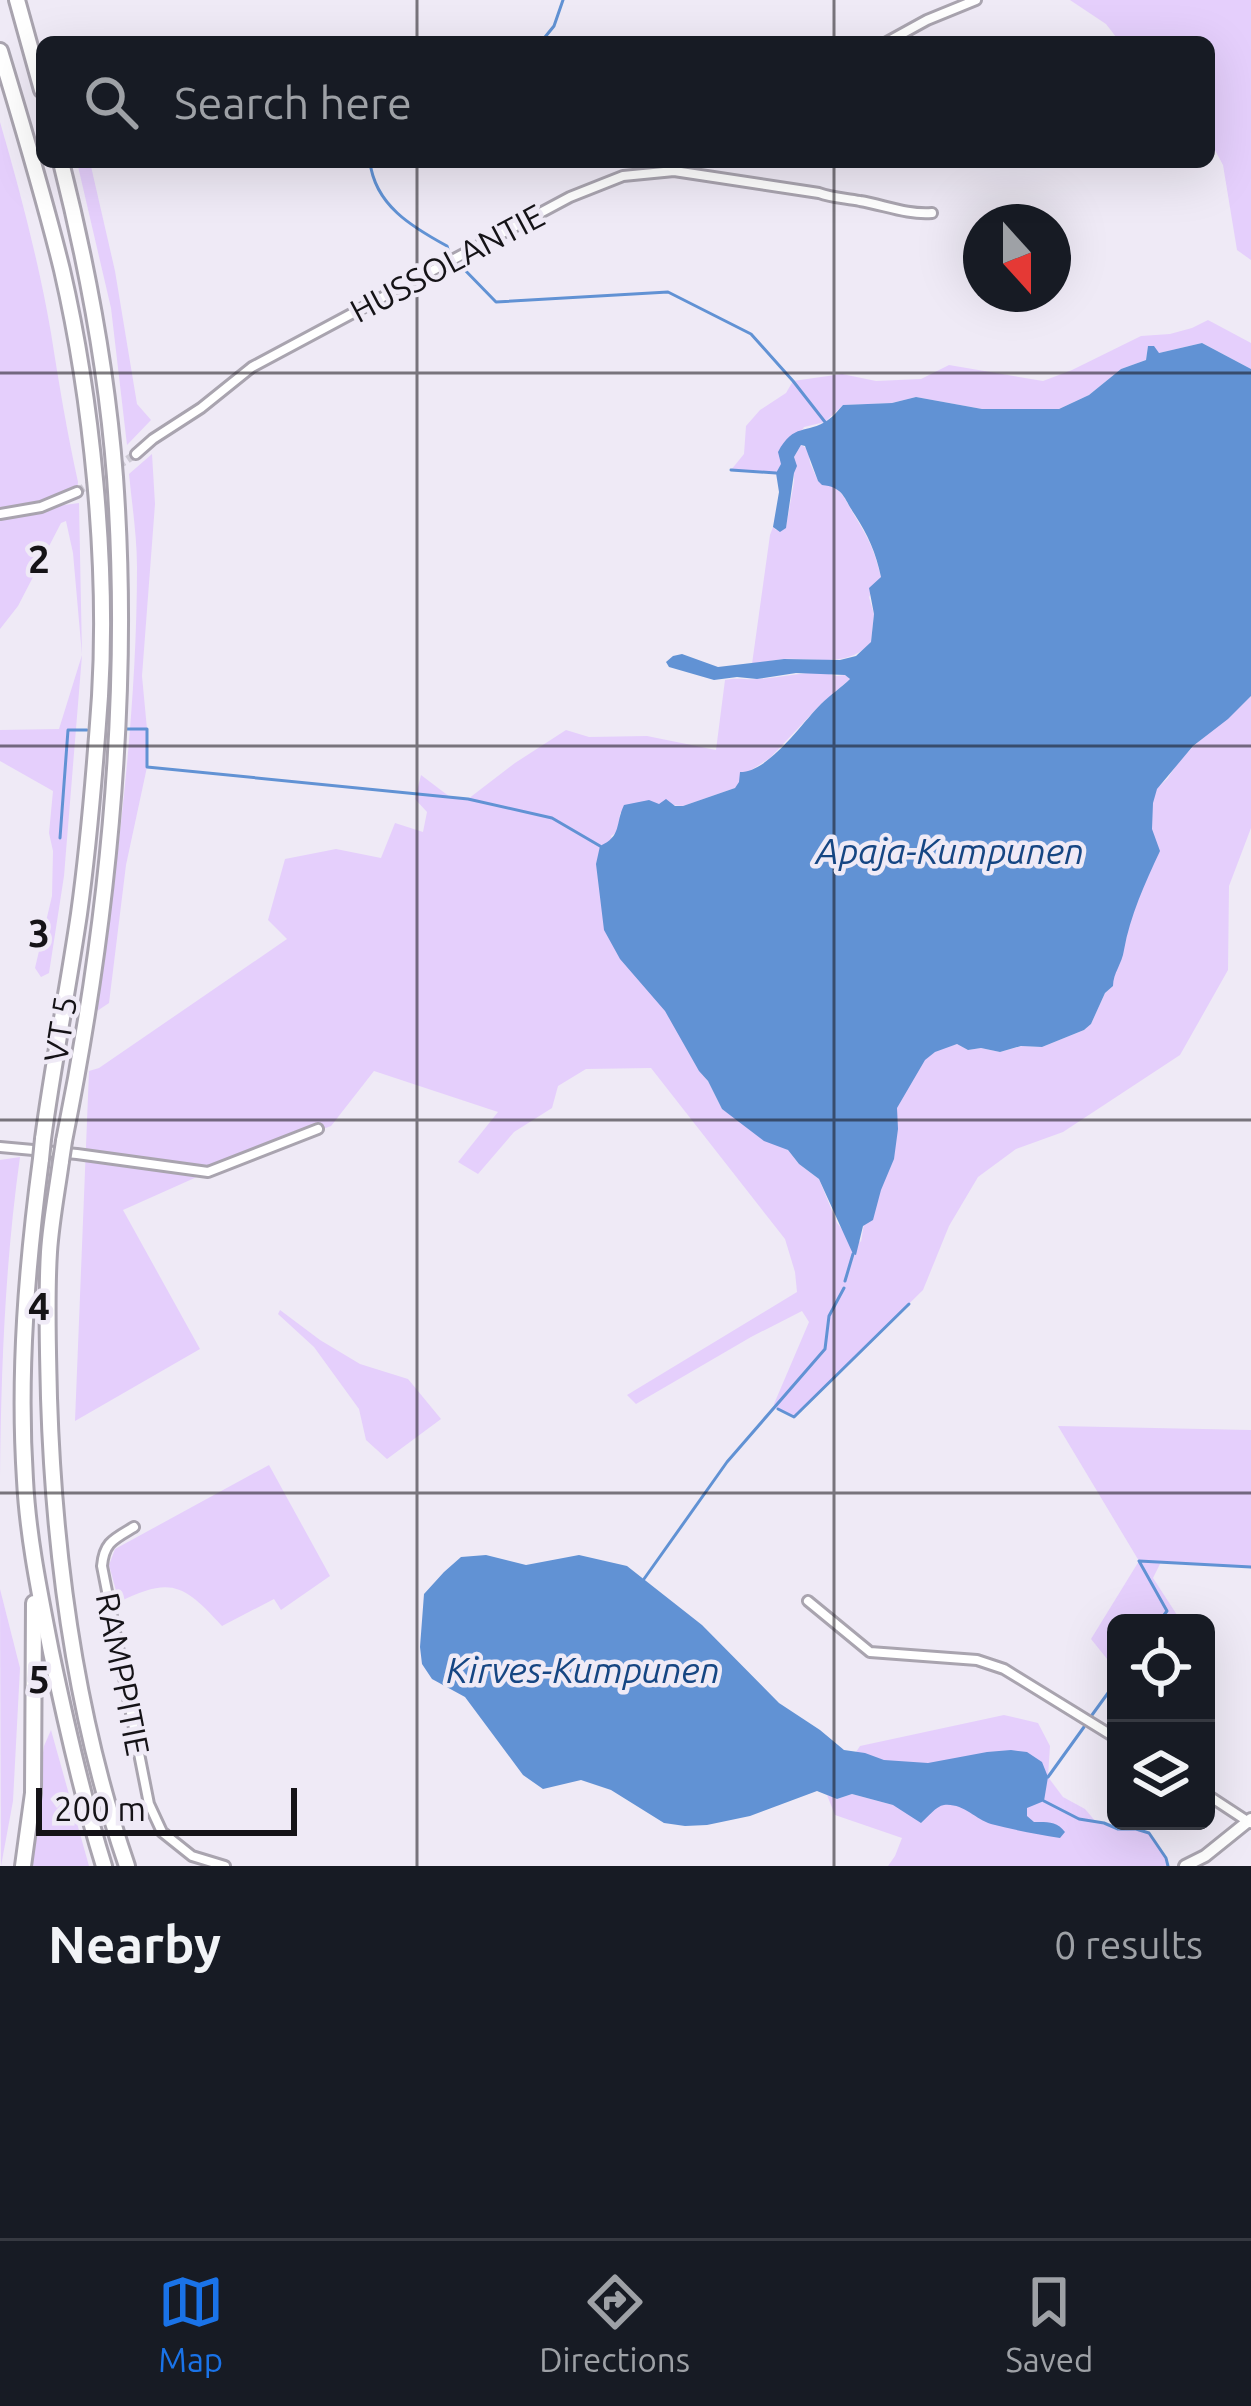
<!DOCTYPE html>
<style>
:root{--surface:#171b24;--page:#20242c;--text:#f1f3f6;--muted:#9ea1a6;--line:#363941;--accent:#1a73e8}
body{margin:0;font-family:Ubuntu,sans-serif;background:var(--page);color:var(--text)}
.controls{position:absolute;right:36px;bottom:36px;display:grid;overflow:hidden;border-radius:18px;box-shadow:0 12px 48px #0002}
.controls button{width:108px;height:108px;display:grid;place-items:center;padding:0;border:0;border-bottom:3px solid var(--line);background:var(--surface);color:var(--text);font:60px sans-serif}
.compass{position:absolute;left:963px;top:204px;width:108px;height:108px;border-radius:50%;background:var(--surface);box-shadow:0 12px 48px #0002;rotate:159deg}
.scale{position:absolute;left:36px;bottom:30px;width:261px;box-sizing:border-box;padding-left:12px;border:6px solid #151317;border-top:0;font-size:33px;line-height:42px;white-space:nowrap;color:#151317;-webkit-text-stroke:9px #efeaf6;paint-order:stroke}
.list{margin:0;padding:0;list-style:none}
h2{display:flex;justify-content:space-between;align-items:center;height:156px;margin:0;padding:0 48px;font-size:51px}
h2 small{font-size:39px;font-weight:400;color:var(--muted)}
.icon{flex:none;width:66px;height:66px;fill:none;stroke:currentColor;stroke-width:2;stroke-linecap:round;stroke-linejoin:round}
.map{position:relative;flex:none;width:1251px;height:1866px;overflow:hidden}
.search{position:absolute;background:var(--surface);box-shadow:0 12px 48px #0002;left:36px;right:36px;top:36px;height:132px;display:flex;align-items:center;gap:30px;box-sizing:border-box;padding:0 42px;border-radius:18px;color:var(--muted);font-size:45px}
.sheet{height:372px;background:var(--surface)}
nav{display:flex;justify-content:space-around;align-items:center;box-sizing:border-box;height:168px;border-top:3px solid var(--line);background:var(--surface);font-size:33px;color:var(--muted)}
nav a{display:grid;justify-items:center;gap:6px}
nav .on{color:var(--accent)}
.map>svg:first-child{display:block}
</style>
<div class="map">
<svg width="1251" height="1866" viewBox="0 0 1251 1866">
<rect width="100%" height="100%" fill="#efeaf6"/>
<!-- green -->
<g fill="#e5cffc">
<path d="M1070 0H1251V260L1237 250 1223 165 1209 139V42H1120L1106 24Z"/>
<path d="M0 122C20 191 39 263 51 333 59 384 67 432 78 482L77 492 43 508 79 503 82 655 64 876 49 973 41 977 35 968 52 896 53 851 49 833 53 791 0 761V730L59 729 82 655 73 553 66 521 61 523 18 606 0 629Z"/>
<path d="M77 162H90L115 271 137 404 151 420 127 445 111 308Z"/>
<path d="M1208 320 1251 343V369L1202 343 1159 353 1148 347 1146 360 1121 369 1089 395 1059 409H982L916 397 892 403 843 405 825 422 804 427 776 473 731 470 744 454 746 426 760 410 786 393 793 381 842 374 876 381 921 379 949 365 1043 381 1072 370 1141 336 1170 334 1192 328Z"/>
<path d="M801 445 808 449 810 463 818 481C842 489 842 493 853 513 868 538 874 548 881 577L869 597 874 614 871 642C848 669 815 657 783 659 773 660 762 663 752 664L770 535 773 527 776 530 786 527 794 482V457Z"/>
<path d="M152 454 155 504 142 676 147 729V767L126 865 109 1003 97 1011C117 864 137 716 137 567 137 536 132 505 129 474Z"/>
<path d="M820 672 837 676 845 675 850 679 820 705 770 758 748 772 735 788 683 806 659 804 620 813 619 831 611 836 684 1044 699 1070 708 1081 722 1109 788 1150 799 1164 819 1179 837 1223 846 1234 861 1242 878 1135 920 1054 957 1044 968 1050 981 1048 1000 1052 1022 1046 1042 1047 1084 1030 1091 1024 1105 993 1113 986 1083 858 1168 778C1188 743 1224 724 1251 696V828L1229 886 1228 970 1180 1055 1063 1132 1016 1149 978 1177 949 1226 923 1290 794 1417 775 1408 774 1404 809 1322 802 1311 751 1337 636 1404 627 1395 797 1292 795 1272 785 1239 651 1068 586 1069 558 1086 552 1108 514 1132 478 1174 458 1162 498 1112 374 1071 331 1126 208 1172 123 1210 200 1349 75 1421 89 1071 99 1068 287 939 268 920 285 859 336 849 381 858 395 823 423 832 427 812 415 799 421 775 450 797 468 799 515 763 566 730 589 737 647 736 716 750 725 680C737 677 745 680 757 679 778 678 797 673 820 672Z"/>
<path d="M20 1157C5 1264 1 1370 0 1478V1160Z"/>
<path d="M280 1310 320 1340 360 1364 408 1379 441 1419 387 1459 366 1440 359 1409 314 1347 278 1314Z"/>
<path d="M1058 1426 1251 1430V1567L1161 1562 1153 1578 1179 1618 1174 1623H1116V1670L1091 1639 1139 1561Z"/>
<path d="M269 1465 330 1576 281 1610 274 1599 222 1626C184 1585 172 1576 119 1602L109 1565 115 1549Z"/>
<path d="M0 1589 20 1668 13 1801 1 1866Z"/>
<path d="M1004 1715 1038 1723 1050 1746 1048 1777 1063 1797 1085 1809 1096 1822 1118 1829H1136L1149 1833 1166 1858 1168 1866H888L895 1856 902 1838 835 1815 827 1795 837 1799 852 1794 893 1805 884 1760 856 1752 860 1746Z"/>
<path d="M51 1730 89 1866H27L44 1746Z"/>
</g>
<!-- water -->
<g fill="#6192d4">
<path d="M1202 343 1251 369V696L1228 719 1193 746 1157 789 1153 803 1152 829 1160 851C1145 883 1130 916 1124 950 1122 964 1113 973 1113 986L1105 993 1091 1024 1084 1030 1042 1047 1021 1046 1000 1052 981 1048 968 1050 957 1044 935 1052 925 1060 897 1108 898 1129 894 1159 881 1190 873 1220 863 1226 856 1255 853 1254 819 1179 799 1164 788 1150 764 1141 722 1109 708 1081 699 1071 665 1011 620 959 604 930 596 864 600 846C622 836 615 824 624 805L649 800 659 804 666 799 675 806H683L735 788 739 782 740 772C769 772 801 724 821 704 830 695 842 687 850 679L845 675 796 673 757 679 737 677 714 680 669 667 666 662 673 656 682 654 718 667 784 659 840 660 856 656 871 642 874 614 869 588 881 577C876 553 868 535 855 515 844 499 844 487 822 485L818 481 805 446 801 445 794 457 797 466 794 473 786 528 780 532 773 527 779 492 776 473 781 464 778 452C794 422 806 435 828 420 834 416 838 410 843 405L892 403 916 397 982 409H1059L1089 395 1121 369 1146 360 1148 346H1154L1159 353Z"/>
<path d="M486 1555 526 1565 579 1555 627 1566 702 1625 779 1703 820 1730 844 1750 865 1753 884 1760 928 1763 987 1752 1011 1750 1027 1752 1042 1762 1048 1777 1044 1801 1027 1808V1816L1034 1822C1047 1822 1057 1821 1065 1832L1060 1838C1037 1834 1013 1830 991 1824 975 1819 963 1803 944 1805 936 1806 928 1817 921 1823L893 1805 852 1794 837 1799 817 1791 750 1816 707 1825 685 1826 664 1823 611 1790 581 1780 543 1789 523 1775 465 1697 432 1679 422 1664 420 1647 424 1594 444 1572 461 1557Z"/>
</g>
<g fill="none" stroke-linecap="round" stroke-linejoin="round">
<!-- stream -->
<g stroke="#6192d4" stroke-width="3">
<path d="M541 42 554 26 563 0"/>
<path d="M370 162C375 205 412 227 447 246L449 253"/>
<path d="M460 265 496 302 668 292 751 334 793 381 825 422"/>
<path d="M731 470 776 473"/>
<path d="M127 729H147V767L468 799 552 818 600 846"/>
<path d="M60 838 68 730H87"/>
<path d="M845 1281 853 1254"/>
<path d="M778 1409 794 1417 909 1304"/>
<path d="M644 1579 727 1462 825 1349 829 1316 844 1288"/>
<path d="M1158 1623 1167 1611 1139 1561 1251 1567"/>
<path d="M1092 1715 1116 1682"/>
<path d="M1048 1777 1084 1727"/>
<path d="M1044 1801 1079 1819 1104 1823 1118 1829H1136L1149 1833 1166 1858 1168 1866"/>
</g>
<!-- street-tunnel -->
<path stroke="#cecad5" stroke-width="8" stroke-dasharray="8 4" stroke-linecap="butt" d="M77 492 136 454"/>
<defs>
<g id="street">
<path d="M887 42 927 20 976 0"/>
<path d="M136 454 153 439 201 408 252 367 570 197 623 176 674 171 819 193C833 198 845 198 860 201 884 205 907 215 932 213"/>
<path d="M0 514 41 507 77 492"/>
<path d="M0 1147 77 1154 208 1172 318 1129"/>
<path d="M134 1527C114 1539 104 1542 102 1566L149 1804 162 1832 192 1856 225 1866"/>
<path d="M808 1601 870 1652 977 1660 1004 1669 1116 1738"/>
<path d="M1206 1794 1250 1823"/>
</g>
<path id="secondary" d="M1185 1866 1205 1856 1251 1819"/>
<g id="highway">
<path d="M17 0 42 90"/>
<path d="M0 51C22 124 44 196 62 270 92 400 108 563 100 696 95 768 89 842 79 914 68 989 53 1064 43 1139"/>
<path d="M61 162C87 265 107 371 115 477 131 699 108 923 64 1141"/>
<path d="M41 1159C27 1265 18 1372 25 1480 28 1538 40 1595 51 1652 66 1724 82 1796 104 1866"/>
<path d="M61 1161C57 1191 51 1221 49 1252 46 1300 48 1349 49 1398 54 1557 75 1715 127 1866"/>
<path d="M23 1866 33 1793 34 1603"/>
</g>
</defs>
<!-- street casing -->
<use href="#street" stroke="#a9a4af" stroke-width="14"/>
<!-- secondary casing -->
<use href="#secondary" stroke="#a9a4af" stroke-width="16"/>
<!-- highway casing -->
<use href="#highway" stroke="#a9a4af" stroke-width="20"/>
<!-- street -->
<use href="#street" stroke="#fff" stroke-width="8"/>
<!-- secondary -->
<use href="#secondary" stroke="#fff" stroke-width="10"/>
<!-- highway -->
<use href="#highway" stroke="#fff" stroke-width="14"/>
<defs>
<g id="highway-bridge">
<path d="M41 1159 43 1139"/>
<path d="M61 1161 64 1141"/>
</g>
</defs>
<!-- highway-bridge casing -->
<use href="#highway-bridge" stroke="#a9a4af" stroke-width="20" stroke-linecap="butt"/>
<!-- highway-bridge -->
<use href="#highway-bridge" stroke="#fff" stroke-width="14"/>
</g>
<!-- grid -->
<path fill="none" stroke="#151317" stroke-width="3" stroke-opacity="0.55" d="M417 0V42M834 0V42M417 162V1866M834 162V1866M0 373H1251M0 746H1251M0 1120H1251M0 1493H1251"/>
<g text-anchor="middle" stroke-width="9" stroke-linejoin="round" paint-order="stroke">
<!-- street labels -->
<g font-size="33" fill="#151317" stroke="#efeaf6">
<text transform="translate(447 263) rotate(-28)" y="12">HUSSOLANTIE</text>
<text transform="translate(60 1029) rotate(-81)" y="12">VT 5</text>
<text transform="translate(123 1674) rotate(79)" y="12">RAMPPITIE</text>
</g>
<!-- water labels -->
<g font-size="36" font-style="italic" fill="#164683" stroke="#efeaf6">
<text x="950" y="864">Apaja-Kumpunen</text>
<text x="583" y="1683">Kirves-Kumpunen</text>
</g>
</g>
<g font-size="39" text-anchor="middle" font-weight="bold" fill="#151317" stroke="#efeaf6" stroke-width="9" stroke-linejoin="round" paint-order="stroke">
<text x="39" y="573">2</text>
<text x="39" y="947">3</text>
<text x="39" y="1320">4</text>
<text x="39" y="1693">5</text>
</g>
</svg>
<div class="controls">
<button><svg class="icon" aria-label="locate" viewBox="0 0 24 24"><circle cx="12" cy="12" r="6"/><path d="M12 2v4M12 18v4M2 12h4M18 12h4"/></svg></button>
<button><svg class="icon" aria-label="layers" viewBox="0 0 24 24"><path d="M12 4l9 5-9 5-9-5zM3 14l9 5 9-5"/></svg></button>
</div>
<svg class="compass" viewBox="-18 -18 36 36"><path d="M0-13l5 13h-10z" fill="#e53935"/><path d="M0 13l5-13h-10z" fill="#9ea1a6"/></svg>
<div class="scale">200 m</div>
<div class="search"><svg class="icon" aria-label="search" viewBox="0 0 24 24"><circle cx="10" cy="10" r="6"/><path d="M15 15l6 6"/></svg>Search here</div>
</div>
<section class="sheet">
<h2>Nearby<small>0 results</small></h2>
<ul class="list">
</ul>
</section>
<nav>
<a class="on"><svg class="icon" aria-label="map" viewBox="0 0 24 24"><path d="M3 6l6-2 6 2 6-2v14l-6 2-6-2-6 2zM9 4v14M15 6v14"/></svg>Map</a>
<a><svg class="icon" aria-label="directions" viewBox="0 0 24 24"><path d="M12 3l9 9-9 9-9-9zM9 14v-3h6M13 9l2 2-2 2"/></svg>Directions</a>
<a><svg class="icon" aria-label="saved" viewBox="0 0 24 24"><path d="M7 4h10v16l-5-4-5 4z"/></svg>Saved</a>
</nav>
